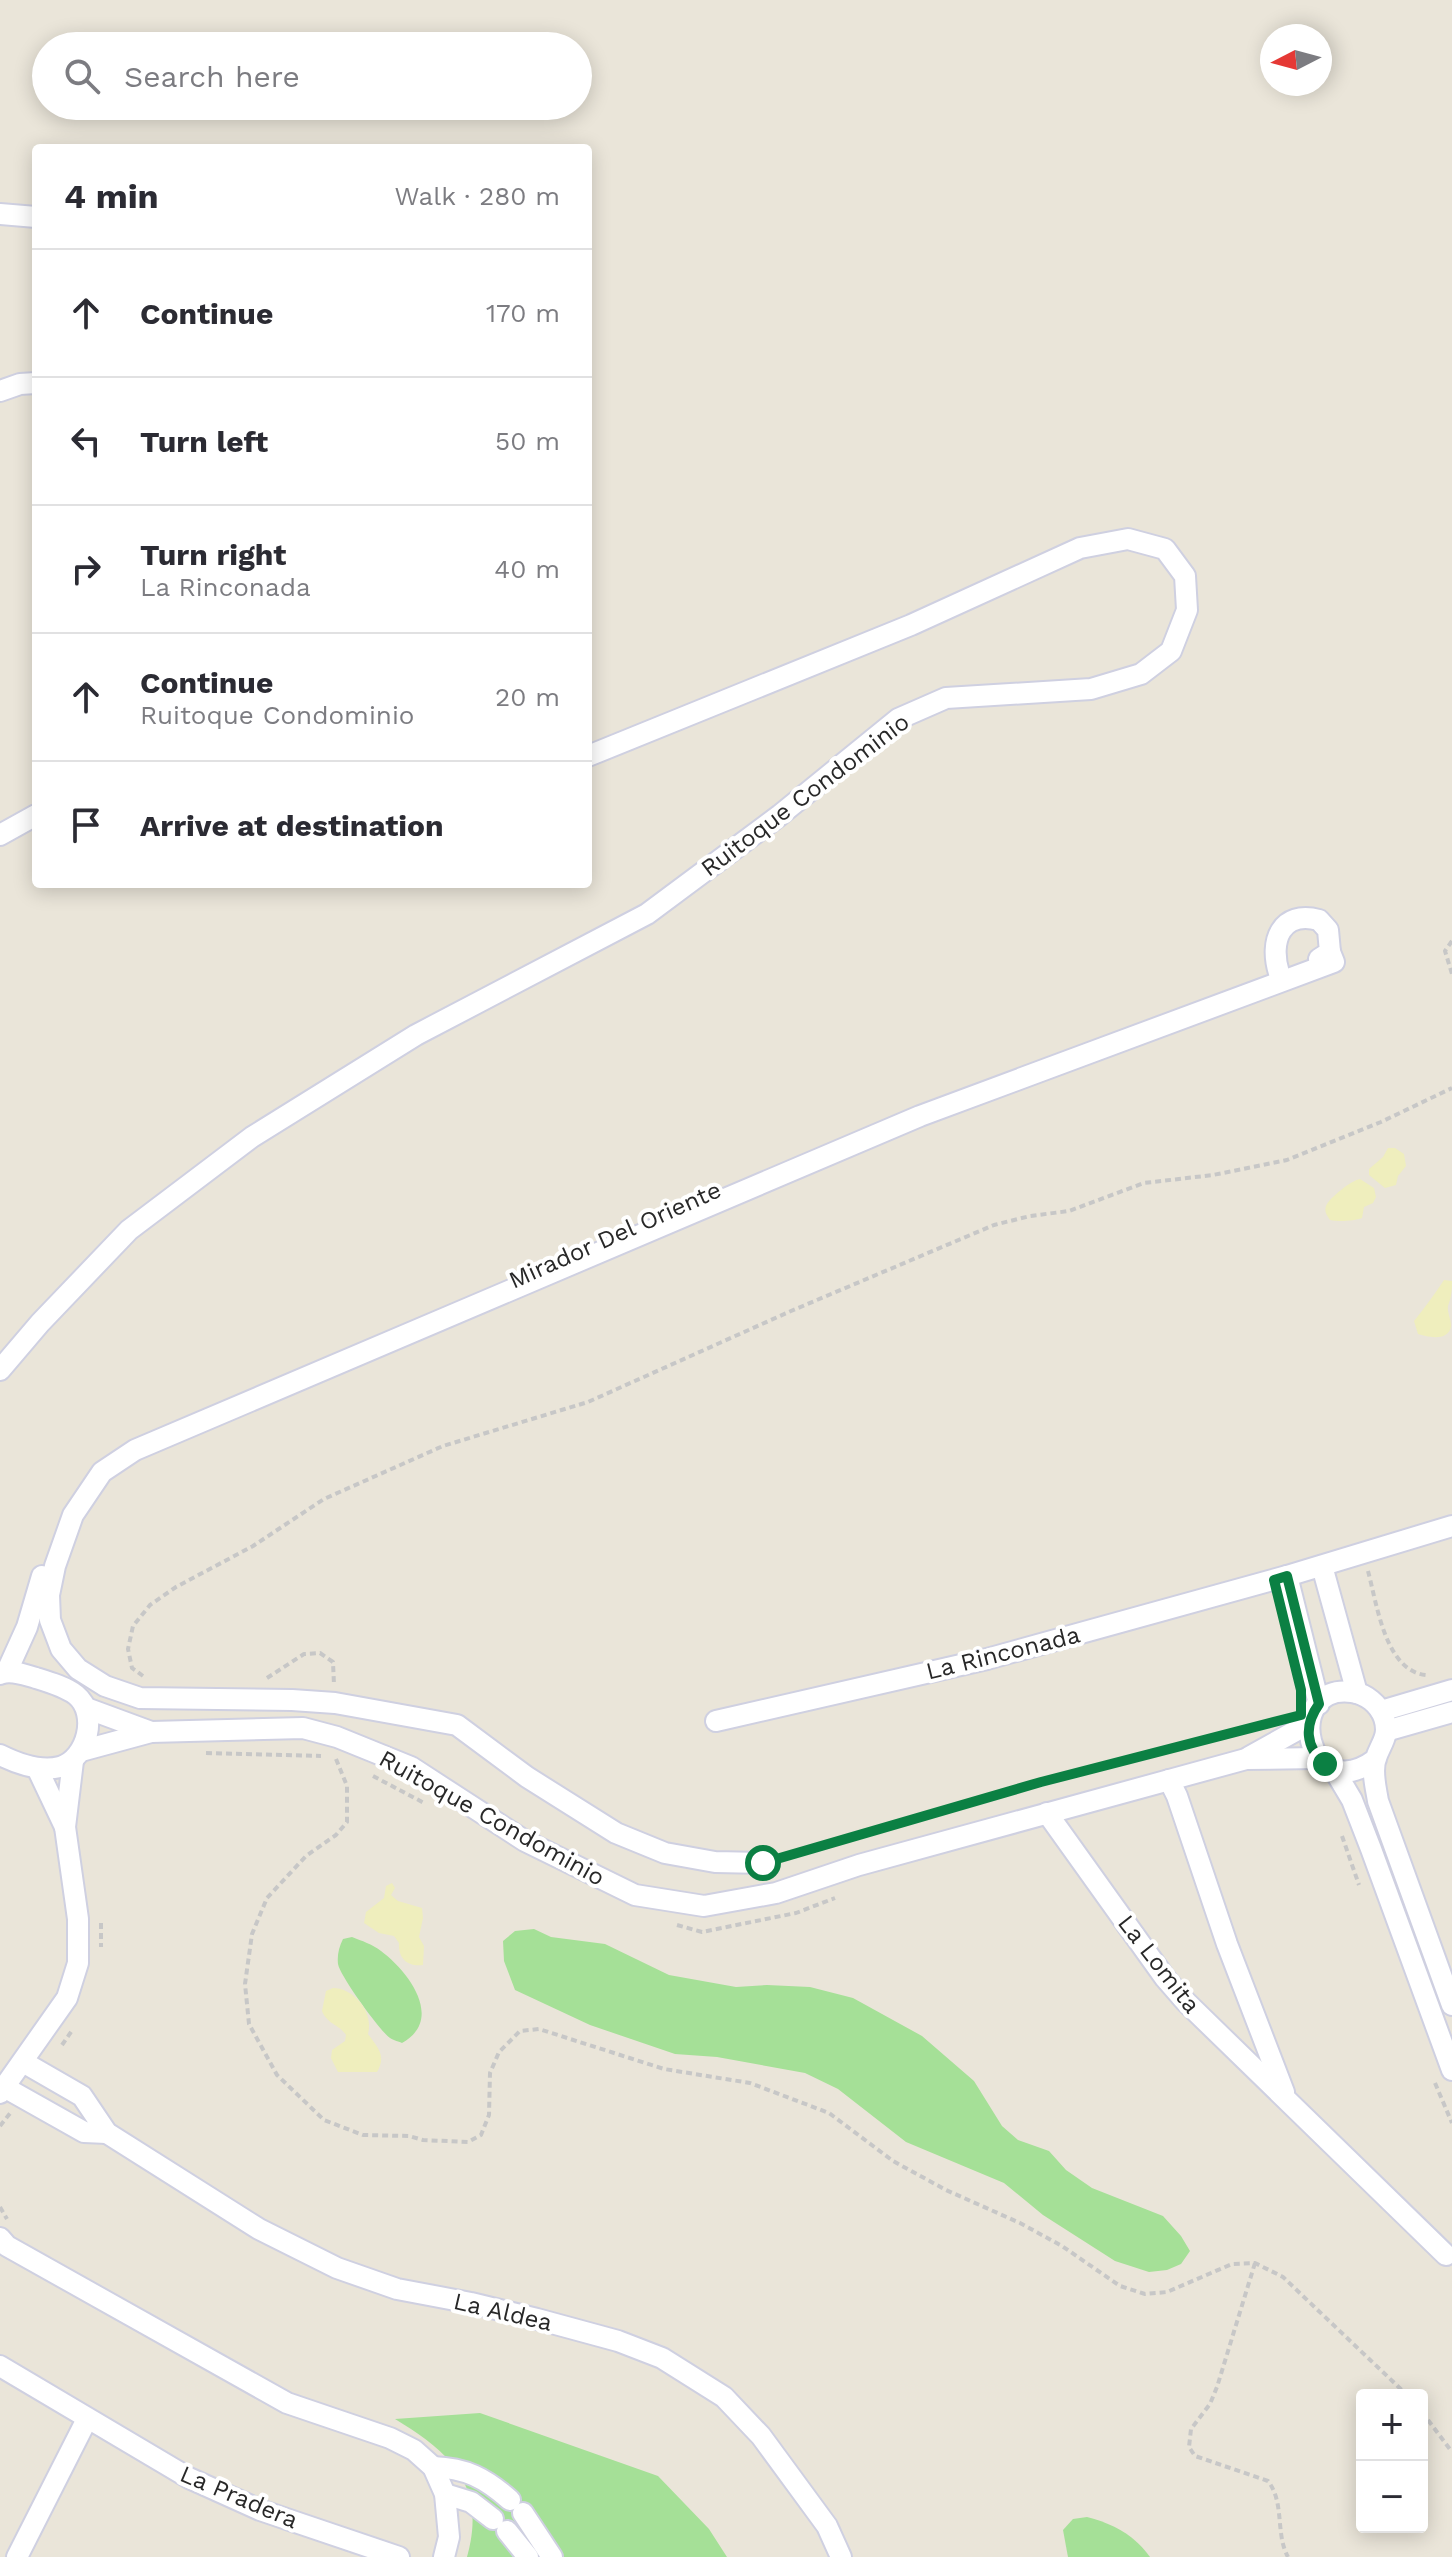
<!DOCTYPE html>
<meta charset="utf-8">
<style>
:root{--surface:#fff;--page:#f2f2f3;--text:#2b2b33;--muted:#7c7c81;--line:#e1e1e2}
body{margin:0;font-family:"Work Sans",sans-serif;background:var(--page);color:var(--text)}
.controls{position:absolute;right:24px;bottom:24px;display:grid;overflow:hidden;border-radius:8px;box-shadow:0 4px 20px #0003}
.controls button{width:72px;height:72px;display:grid;place-items:center;padding:0;border:0;border-bottom:2px solid var(--line);background:var(--surface);color:var(--text);font:40px sans-serif}
.compass{position:absolute;left:1260px;top:24px;width:72px;height:72px;border-radius:50%;background:var(--surface);box-shadow:0 4px 20px #0003;rotate:264deg}
.stop{position:absolute;width:24px;height:24px;margin:-18px;border:6px solid #0b8043;border-radius:50%;background:#fff}
.stop.end{background:#0b8043;border-color:#fff;box-shadow:0 2px 8px #0008}
.list{margin:0;padding:0;list-style:none}
h2{display:flex;justify-content:space-between;align-items:center;height:104px;margin:0;padding:0 32px;font-size:34px}
h2 small{font-size:26px;font-weight:400;color:var(--muted)}
.list li{display:grid;grid-template-columns:52px 1fr auto;gap:24px;align-items:center;box-sizing:border-box;height:128px;padding:0 32px;border-top:2px solid var(--line)}
.list b{display:block;font-size:30px;white-space:nowrap}
.list p{margin:0;font-size:26px;white-space:nowrap;color:var(--muted)}
.list em{font-size:26px;font-style:normal;color:var(--muted)}
.icon{flex:none;width:44px;height:44px;fill:none;stroke:currentColor;stroke-width:2;stroke-linecap:round;stroke-linejoin:round}
.map{position:relative;flex:none;width:1452px;height:2557px;overflow:hidden}
.search{position:absolute;background:var(--surface);box-shadow:0 4px 20px #0003;left:32px;top:32px;width:560px;height:88px;display:flex;align-items:center;gap:20px;box-sizing:border-box;padding:0 28px;border-radius:44px;color:var(--muted);font-size:30px}
.panel{position:absolute;background:var(--surface);box-shadow:0 4px 20px #0003;left:32px;top:144px;width:560px;height:744px;border-radius:8px}
.map>svg:first-child{display:block}
</style>
<div class="map">
<svg width="1452" height="2557" viewBox="0 0 1452 2557">
<rect width="100%" height="100%" fill="#eae5d9"/>
<!-- green -->
<g fill="#a5e097">
<path d="M534 1929 551 1937 605 1944 669 1975 736 1987 767 1985 810 1987 853 1998 922 2036 974 2081 1002 2126 1018 2140 1049 2151 1066 2170 1092 2188 1163 2216 1181 2236 1190 2251 1181 2264 1167 2270 1149 2272 1115 2261 1043 2215 1004 2183 906 2142 838 2089 805 2073 717 2057 675 2054 590 2025 515 1990 504 1961 503 1941 515 1931Z"/>
<path d="M352 1937C362 1941 372 1944 381 1951 408 1971 445 2019 402 2043 400 2042 393 2040 390 2038 380 2031 340 1976 338 1964 337 1955 339 1947 343 1939Z"/>
<path d="M480 2413 658 2476 709 2529 727 2557H467C487 2486 451 2453 395 2419Z"/>
<path d="M1087 2517C1114 2524 1134 2535 1150 2557H1068L1063 2530 1073 2519Z"/>
</g>
<!-- sand -->
<g fill="#efeebd">
<path d="M1388 1148H1395L1404 1154 1406 1166 1398 1176 1396 1185 1385 1188 1369 1175V1169L1383 1157Z"/>
<path d="M1360 1179 1374 1188 1376 1197 1373 1203 1364 1207 1362 1218C1354 1221 1339 1222 1330 1220 1327 1215 1324 1212 1326 1206 1329 1198 1352 1180 1360 1179Z"/>
<path d="M1444 1280 1452 1281C1452 1291 1451 1298 1448 1306 1447 1312 1451 1319 1451 1326 1449 1342 1427 1337 1418 1334L1414 1321C1425 1307 1435 1294 1444 1280Z"/>
<path d="M392 1883 395 1888 391 1895 398 1901 422 1908 423 1918 419 1937 424 1946 423 1965C408 1967 398 1959 399 1943L394 1936 379 1933 364 1923 366 1912 384 1898 386 1886Z"/>
<path d="M333 1988C354 1988 374 2012 368 2034 377 2047 387 2055 377 2072H338L331 2058 332 2050 345 2041 346 2035C340 2025 327 2024 322 2011L326 1991Z"/>
</g>
<g fill="none" stroke-linecap="round" stroke-linejoin="round">
<defs>
<g id="street">
<path d="M0 214 36 217"/>
<path d="M0 391 20 384 36 383"/>
<path d="M0 835 36 815"/>
<path d="M1279 973C1269 941 1281 910 1319 920L1328 930 1330 952 1319 959"/>
<path d="M0 1370 40 1323 129 1230 252 1137 416 1035 647 914 780 815 898 719 946 698 1091 689 1141 674 1171 651 1187 610 1185 576 1165 549 1128 539 1080 548 911 625 588 756"/>
<path d="M1322 1566 1357 1693"/>
<path d="M1287 1576 1319 1704"/>
<path d="M7 1671 27 1627 42 1576"/>
<path d="M0 1674C11 1669 25 1675 36 1678 49 1682 66 1687 76 1695 99 1714 87 1759 60 1767 40 1772 18 1764 0 1755"/>
<path d="M86 1708 151 1732"/>
<path d="M1381 1711 1452 1690"/>
<path d="M716 1721 987 1659 1287 1576 1452 1526"/>
<path d="M1386 1731 1452 1712"/>
<path d="M81 1751 151 1732 303 1728 337 1737 411 1767 525 1841 635 1895 704 1906 776 1893 859 1865 1246 1759 1318 1758"/>
<path d="M1249 1757 1308 1724"/>
<path d="M1376 1759C1306 1811 1281 1682 1352 1692 1366 1694 1379 1704 1384 1718 1390 1736 1381 1743 1376 1758 1371 1771 1376 1788 1378 1801L1452 2005"/>
<path d="M37 1768 65 1827"/>
<path d="M1333 1768 1352 1800 1371 1849 1452 2070"/>
<path d="M1169 1780 1177 1796 1227 1944 1284 2092"/>
<path d="M1047 1813 1165 1978 1185 2001 1446 2255"/>
<path d="M763 1863 715 1862 665 1853 616 1833 527 1777 457 1725 335 1703 292 1700 140 1698 105 1686 78 1669 61 1649 50 1620 49 1595 55 1566 73 1515 102 1472 135 1450 920 1116 1334 962 1330 952"/>
<path d="M23 2062 82 2096 107 2133 259 2229 337 2268 397 2289 471 2303 537 2319 618 2341 662 2358 724 2397 761 2436 827 2526 841 2557"/>
<path d="M4 2087 84 2132 107 2133"/>
<path d="M0 2093 67 1998 78 1963V1919L65 1827 73 1761"/>
<path d="M0 2238 7 2246 287 2403 390 2438 414 2450 433 2467 445 2494 449 2537 444 2557"/>
<path d="M0 2366 189 2478 260 2510 399 2557"/>
<path d="M433 2467C466 2468 485 2478 510 2500"/>
<path d="M445 2494 471 2502 493 2519"/>
<path d="M523 2513 552 2557"/>
<path d="M507 2531 528 2557"/>
<path d="M17 2557 87 2419"/>
</g>
</defs>
<!-- street casing -->
<use href="#street" stroke="#cfd0e1" stroke-width="24"/>
<!-- path -->
<g stroke="#c7c7c7" stroke-width="4" stroke-dasharray="6 4" stroke-linecap="butt">
<path d="M1452 941 1445 951 1452 974"/>
<path d="M1368 1571C1377 1604 1385 1671 1426 1675"/>
<path d="M143 1676 132 1668 128 1649 133 1626 150 1605 176 1587 253 1546 324 1499 443 1446 588 1402 791 1311 994 1225 1030 1216 1069 1211 1144 1183 1213 1175 1287 1160 1381 1122 1452 1088"/>
<path d="M267 1678 304 1654 320 1653 333 1662 334 1685"/>
<path d="M206 1753 321 1756"/>
<path d="M336 1759 347 1786V1822L336 1835 306 1856 267 1898 252 1934 245 1984 249 2024 277 2075 324 2120 363 2135 409 2136 423 2140 468 2142 481 2135 489 2115 490 2073 499 2052 520 2031 539 2029 664 2069 750 2083 829 2113 893 2161 946 2190 1020 2223 1062 2246 1120 2286 1145 2294 1167 2292 1232 2264 1255 2263 1283 2277 1407 2395"/>
<path d="M373 1776 426 1804"/>
<path d="M1342 1836 1359 1885"/>
<path d="M780 1858 1041 1782 1250 1730"/>
<path d="M101 1923V1947"/>
<path d="M677 1925 702 1932 796 1913 835 1898"/>
<path d="M62 2045 73 2029"/>
<path d="M1435 2083 1452 2123"/>
<path d="M0 2126 11 2112"/>
<path d="M0 2207 7 2219"/>
<path d="M1255 2263 1217 2387 1210 2404 1191 2429 1189 2447 1195 2456 1268 2481C1285 2503 1275 2533 1288 2557"/>
<path d="M1422 2412 1452 2452"/>
</g>
<!-- street -->
<use href="#street" stroke="#fff" stroke-width="20"/>
</g>
<g fill="none" stroke-linecap="round" stroke-linejoin="round">
<!-- route -->
<path stroke="#0b8043" stroke-width="10" d="M763 1863 1041 1782 1301 1715V1690L1274 1580 1287 1576 1319 1704C1304 1725 1305 1747 1325 1764"/>
</g>
<g text-anchor="middle" stroke-width="8" stroke-linejoin="round" paint-order="stroke">
<!-- street labels -->
<g font-size="24" fill="#282828" stroke="#fff">
<text transform="translate(805 795) rotate(-37)" y="8">Ruitoque Condominio</text>
<text transform="translate(615 1235) rotate(-24)" y="8">Mirador Del Oriente</text>
<text transform="translate(1003 1653) rotate(-14)" y="8">La Rinconada</text>
<text transform="translate(492 1818) rotate(29)" y="8">Ruitoque Condominio</text>
<text transform="translate(1159 1964) rotate(52)" y="8">La Lomita</text>
<text transform="translate(503 2312) rotate(13)" y="8">La Aldea</text>
<text transform="translate(239 2497) rotate(23)" y="8">La Pradera</text>
</g>
</g>
</svg>
<div class="controls">
<button>+</button>
<button>−</button>
</div>
<svg class="compass" viewBox="-18 -18 36 36"><path d="M0-13l5 13h-10z" fill="#e53935"/><path d="M0 13l5-13h-10z" fill="#7c7c81"/></svg>
<div class="stop" style="left:763px;top:1863px"></div>
<div class="stop end" style="left:1325px;top:1764px"></div>
<div class="search"><svg class="icon" aria-label="search" viewBox="0 0 24 24"><circle cx="10" cy="10" r="6"/><path d="M15 15l6 6"/></svg>Search here</div>
<section class="panel">
<h2>4 min<small>Walk · 280 m</small></h2>
<ul class="list">
<li><svg class="icon" aria-label="ahead" viewBox="0 0 24 24"><path d="M12 20V5M6 11l6-6 6 6"/></svg><div><b>Continue</b></div><em>170 m</em></li>
<li><svg class="icon" aria-label="left" viewBox="0 0 24 24"><path d="M17 20v-9H6M10 6l-5 5 5 5"/></svg><div><b>Turn left</b></div><em>50 m</em></li>
<li><svg class="icon" aria-label="right" viewBox="0 0 24 24"><path d="M7 20v-9h11M14 6l5 5-5 5"/></svg><div><b>Turn right</b><p>La Rinconada</p></div><em>40 m</em></li>
<li><svg class="icon" aria-label="ahead" viewBox="0 0 24 24"><path d="M12 20V5M6 11l6-6 6 6"/></svg><div><b>Continue</b><p>Ruitoque Condominio</p></div><em>20 m</em></li>
<li><svg class="icon" aria-label="arrive" viewBox="0 0 24 24"><path d="M6 21V4h12l-3 4 3 4H6"/></svg><div><b>Arrive at destination</b></div></li>
</ul>
</section>
</div>
